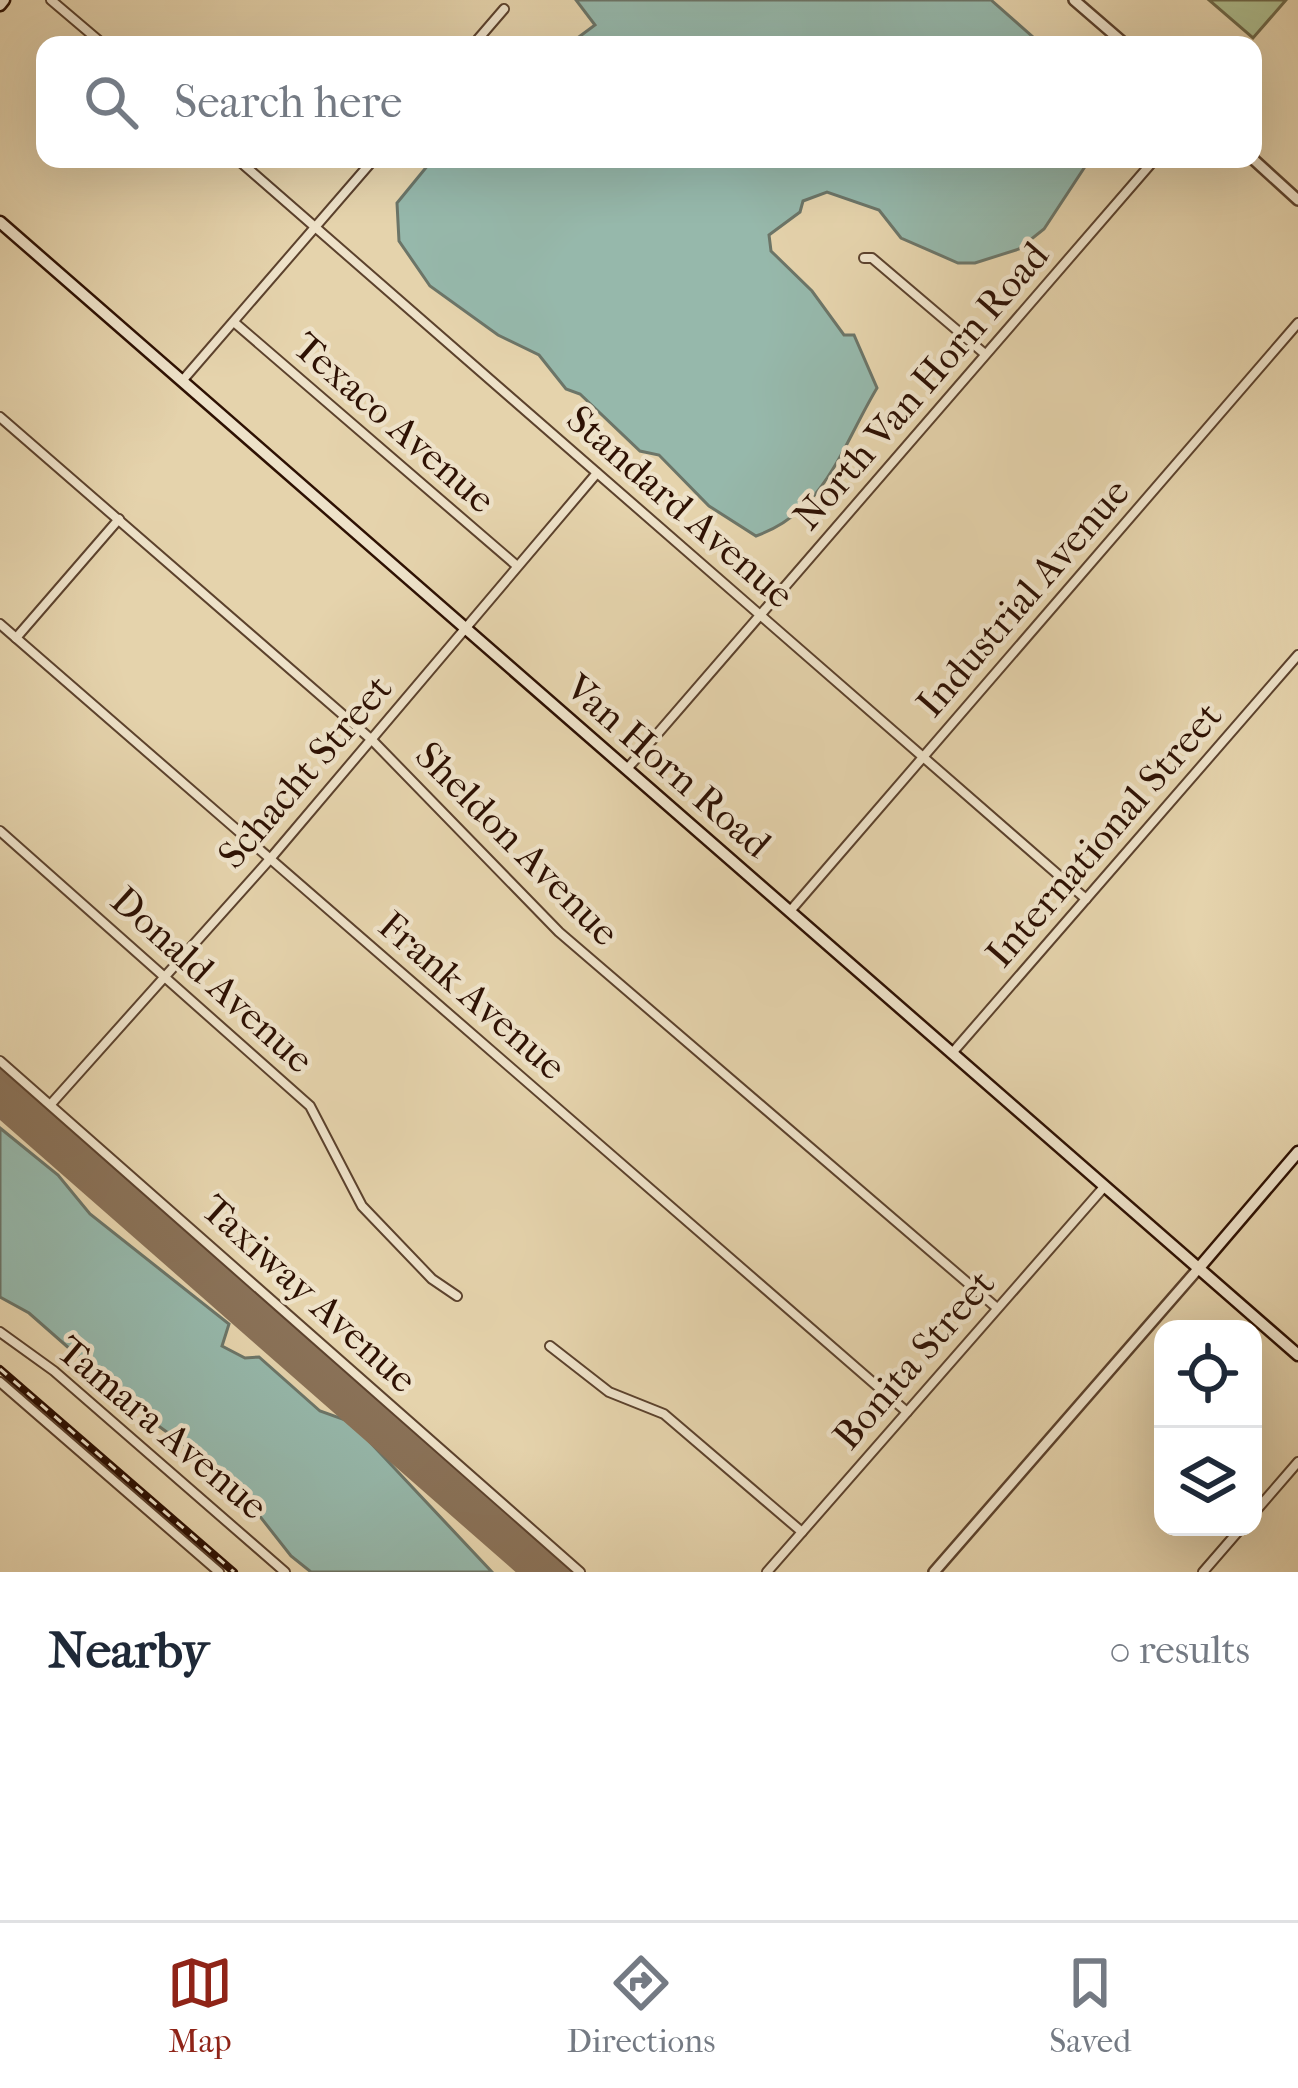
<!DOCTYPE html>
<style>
:root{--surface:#fff;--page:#f6f6f7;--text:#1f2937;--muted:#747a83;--line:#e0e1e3;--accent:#8f2418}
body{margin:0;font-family:"IM FELL French Canon",serif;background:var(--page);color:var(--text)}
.controls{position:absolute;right:36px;bottom:36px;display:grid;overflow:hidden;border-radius:24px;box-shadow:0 12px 48px #0002}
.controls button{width:108px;height:108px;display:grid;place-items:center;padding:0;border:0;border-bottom:3px solid var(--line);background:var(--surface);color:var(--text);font:60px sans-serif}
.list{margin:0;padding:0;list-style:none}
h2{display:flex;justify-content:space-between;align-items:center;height:156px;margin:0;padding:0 48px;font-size:51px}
h2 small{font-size:39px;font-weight:400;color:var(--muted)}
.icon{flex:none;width:66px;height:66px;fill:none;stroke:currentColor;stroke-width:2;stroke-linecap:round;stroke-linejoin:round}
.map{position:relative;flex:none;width:1298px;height:1572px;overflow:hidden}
.search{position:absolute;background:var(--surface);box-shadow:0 12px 48px #0002;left:36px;right:36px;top:36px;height:132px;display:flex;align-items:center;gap:30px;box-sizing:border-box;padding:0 42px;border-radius:24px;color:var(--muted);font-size:45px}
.sheet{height:348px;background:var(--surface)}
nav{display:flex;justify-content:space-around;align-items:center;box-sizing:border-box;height:168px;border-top:3px solid var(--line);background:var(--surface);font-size:33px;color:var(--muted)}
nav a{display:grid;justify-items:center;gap:6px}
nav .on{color:var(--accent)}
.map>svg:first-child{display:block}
</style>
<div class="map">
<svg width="1298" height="1572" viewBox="0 0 1298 1572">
<rect width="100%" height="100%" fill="#e5d3ac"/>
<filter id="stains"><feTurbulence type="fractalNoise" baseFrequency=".00167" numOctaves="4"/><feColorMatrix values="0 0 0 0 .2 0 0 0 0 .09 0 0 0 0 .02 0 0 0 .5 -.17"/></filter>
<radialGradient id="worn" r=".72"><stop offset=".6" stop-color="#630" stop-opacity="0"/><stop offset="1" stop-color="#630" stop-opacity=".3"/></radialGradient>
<!-- green -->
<path fill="#aebe8f" stroke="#6e6849" stroke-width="3" d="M1209 0H1286L1253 38Z"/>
<!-- water -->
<g fill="#96b8ab" stroke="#6c7568" stroke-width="3">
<path d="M576 0H991L1042 45H568L595 25Z"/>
<path d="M433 159H1090L1044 229 1019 249 975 263H958L901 238 879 210 827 192 803 201 800 212 769 235 771 251 812 291 844 335H854L877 388C842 446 826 511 756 536L709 506 659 455 640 451 580 394 566 389 539 355 498 335 430 286 399 241 397 203Z"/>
<path d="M0 1128 58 1175 90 1214 229 1324 222 1346 245 1358 259 1357 320 1411 351 1422 492 1572H311L291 1556 229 1477 153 1422 29 1313 0 1297Z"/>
</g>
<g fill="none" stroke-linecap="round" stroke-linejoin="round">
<!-- runway -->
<path stroke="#8a7258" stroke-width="48" d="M0 1088 552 1572"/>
<defs>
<g id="minor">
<path d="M51 0 104 45"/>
<path d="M473 45 504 9"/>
<path d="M237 159 1086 899"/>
<path d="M864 258H872L985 354"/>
<path d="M235 323 516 565"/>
<path d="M182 381 374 159"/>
<path d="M0 417 372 740 559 932 997 1308"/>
<path d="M0 624 907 1412"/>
<path d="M16 638 119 519"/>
<path d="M627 769 1155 159"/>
<path d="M0 831 310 1106 362 1206 432 1279 457 1296"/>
<path d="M791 910 1298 323"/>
<path d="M953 1052 1298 655"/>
<path d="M0 1061 580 1572"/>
<path d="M51 1104 270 859 597 473"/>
<path d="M0 1332 54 1371 285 1572"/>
<path d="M550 1346 609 1392 664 1414 802 1532"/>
<path d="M0 1382 219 1572"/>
<path d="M1253 1514 1298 1462"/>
<path d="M767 1572 1104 1187"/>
<path d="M1203 1572 1242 1527"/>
</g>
<g id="tertiary">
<path d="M1074 0 1126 45"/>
<path d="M1253 159 1298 200"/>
<path d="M934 1572 1198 1269"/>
</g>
<g id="secondary">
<path d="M0 5 4 0"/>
<path d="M0 222 1298 1355"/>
<path d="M1198 1269 1298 1152"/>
</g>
</defs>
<!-- minor casing -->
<use href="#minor" stroke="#5c422d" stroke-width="12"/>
<!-- tertiary casing -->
<use href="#tertiary" stroke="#5c422d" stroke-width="14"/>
<!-- secondary casing -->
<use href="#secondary" stroke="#2e1103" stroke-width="15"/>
<!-- minor -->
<use href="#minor" stroke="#eee2c9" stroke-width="8"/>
<!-- tertiary -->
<use href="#tertiary" stroke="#eee2c9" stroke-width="9"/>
<!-- secondary -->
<use href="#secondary" stroke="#eee2c9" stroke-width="10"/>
<defs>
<path id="rail" d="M0 1369 234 1572"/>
</defs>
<!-- rail casing -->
<use href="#rail" stroke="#2e1103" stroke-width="8"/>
<!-- rail -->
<use href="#rail" stroke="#eee2c9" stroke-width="3" stroke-dasharray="9" stroke-linecap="butt"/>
</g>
<g text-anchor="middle" stroke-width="9" stroke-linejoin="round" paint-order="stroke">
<!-- street labels -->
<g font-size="39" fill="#2e1103" stroke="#eee2c9">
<text transform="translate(920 385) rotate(-49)" y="14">North Van Horn Road</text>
<text transform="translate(395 422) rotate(41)" y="14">Texaco Avenue</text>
<text transform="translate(681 506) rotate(41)" y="14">Standard Avenue</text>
<text transform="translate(1022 597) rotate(-49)" y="14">Industrial Avenue</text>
<text transform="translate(669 765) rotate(41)" y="14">Van Horn Road</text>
<text transform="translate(304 771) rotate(-49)" y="14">Schacht Street</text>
<text transform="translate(1103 834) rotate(-49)" y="14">International Street</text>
<text transform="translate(518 843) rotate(45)" y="14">Sheldon Avenue</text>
<text transform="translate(213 979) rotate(42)" y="14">Donald Avenue</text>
<text transform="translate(473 995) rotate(41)" y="14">Frank Avenue</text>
<text transform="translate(310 1293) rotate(42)" y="14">Taxiway Avenue</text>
<text transform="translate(913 1359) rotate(-49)" y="14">Bonita Street</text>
<text transform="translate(163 1427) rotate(40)" y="14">Tamara Avenue</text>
</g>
</g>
<rect width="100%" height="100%" filter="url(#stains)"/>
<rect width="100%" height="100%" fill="url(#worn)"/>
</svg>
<div class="controls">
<button><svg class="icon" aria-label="locate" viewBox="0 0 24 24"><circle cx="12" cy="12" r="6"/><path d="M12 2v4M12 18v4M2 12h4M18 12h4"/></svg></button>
<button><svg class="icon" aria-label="layers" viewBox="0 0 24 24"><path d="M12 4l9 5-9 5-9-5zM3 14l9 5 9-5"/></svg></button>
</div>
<div class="search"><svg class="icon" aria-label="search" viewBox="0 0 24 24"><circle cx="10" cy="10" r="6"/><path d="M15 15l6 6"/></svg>Search here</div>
</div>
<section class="sheet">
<h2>Nearby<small>0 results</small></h2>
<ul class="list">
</ul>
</section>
<nav>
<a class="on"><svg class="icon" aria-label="map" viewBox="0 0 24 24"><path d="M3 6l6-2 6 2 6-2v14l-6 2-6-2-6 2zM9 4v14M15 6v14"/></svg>Map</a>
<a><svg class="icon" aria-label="directions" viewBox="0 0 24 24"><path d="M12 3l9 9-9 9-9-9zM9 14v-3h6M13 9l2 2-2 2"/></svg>Directions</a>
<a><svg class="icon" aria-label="saved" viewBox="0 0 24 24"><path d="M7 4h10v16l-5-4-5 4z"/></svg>Saved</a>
</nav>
